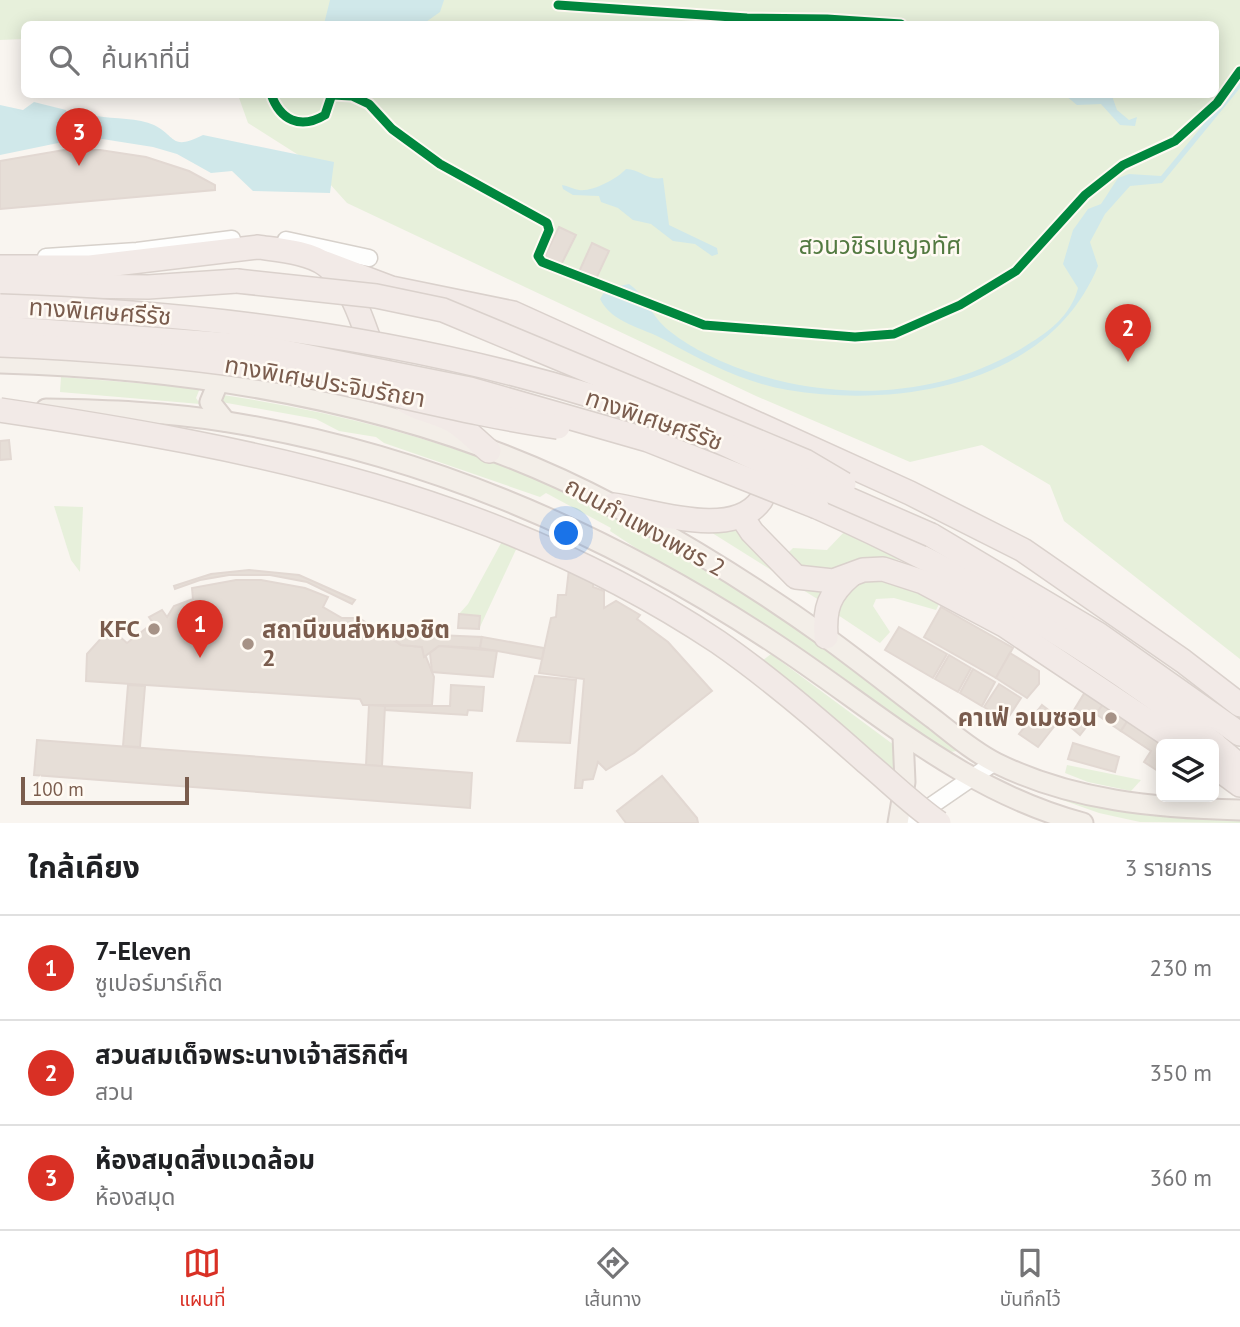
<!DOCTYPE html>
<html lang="th">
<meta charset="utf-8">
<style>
:root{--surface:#fff;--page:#f6f6f6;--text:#202124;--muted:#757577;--line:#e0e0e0;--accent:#d93025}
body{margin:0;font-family:"PT Sans","Noto Sans Thai",sans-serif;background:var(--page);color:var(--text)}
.controls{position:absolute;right:21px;bottom:21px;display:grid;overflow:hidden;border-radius:10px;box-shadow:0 4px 18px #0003}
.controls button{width:63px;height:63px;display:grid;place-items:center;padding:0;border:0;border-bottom:2px solid var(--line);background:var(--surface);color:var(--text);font:35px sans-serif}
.scale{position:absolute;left:21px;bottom:18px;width:168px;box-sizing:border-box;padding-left:7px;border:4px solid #7a5c4d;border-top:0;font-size:19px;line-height:24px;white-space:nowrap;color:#7a5c4d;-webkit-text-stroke:5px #fffaf3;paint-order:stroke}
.you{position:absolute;left:567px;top:534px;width:24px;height:24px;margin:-18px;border:5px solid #fff;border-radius:50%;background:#1a73e8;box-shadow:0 0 0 10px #1a73e833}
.badge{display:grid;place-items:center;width:46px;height:46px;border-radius:50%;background:var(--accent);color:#fff;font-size:23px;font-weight:700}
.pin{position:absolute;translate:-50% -58px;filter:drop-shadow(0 2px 4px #0008)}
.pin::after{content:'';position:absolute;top:37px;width:24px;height:21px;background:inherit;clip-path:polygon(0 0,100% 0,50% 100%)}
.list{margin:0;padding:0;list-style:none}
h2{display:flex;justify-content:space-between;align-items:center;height:91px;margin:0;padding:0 28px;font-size:30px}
h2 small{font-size:23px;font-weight:400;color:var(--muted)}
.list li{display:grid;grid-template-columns:46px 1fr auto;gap:21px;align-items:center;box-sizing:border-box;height:105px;padding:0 28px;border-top:2px solid var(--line)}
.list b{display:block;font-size:26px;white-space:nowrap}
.list p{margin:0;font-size:23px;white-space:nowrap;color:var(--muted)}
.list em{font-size:23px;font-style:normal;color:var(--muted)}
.icon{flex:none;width:38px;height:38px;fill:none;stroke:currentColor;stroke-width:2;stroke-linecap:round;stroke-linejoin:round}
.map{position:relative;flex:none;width:1240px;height:823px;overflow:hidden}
.search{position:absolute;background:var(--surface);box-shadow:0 4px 18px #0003;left:21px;right:21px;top:21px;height:77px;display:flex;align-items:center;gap:18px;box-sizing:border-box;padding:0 24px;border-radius:10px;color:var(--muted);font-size:26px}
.sheet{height:406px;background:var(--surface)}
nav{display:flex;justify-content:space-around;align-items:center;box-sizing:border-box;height:98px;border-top:2px solid var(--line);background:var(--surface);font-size:19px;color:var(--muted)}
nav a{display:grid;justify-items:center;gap:4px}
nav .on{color:var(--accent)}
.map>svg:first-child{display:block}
</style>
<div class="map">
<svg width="1240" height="823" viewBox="0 0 1240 823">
<rect width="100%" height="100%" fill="#f9f5f0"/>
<!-- green -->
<g fill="#e7f0db">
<path d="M0 0H1240V659L1064 521 1050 485 982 445 910 462 756 396 347 203 311 163 248 123 238 95 1216 94V24H24V39L0 40Z"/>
<path d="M61 377 200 388 196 398 200 404 60 392Z"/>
<path d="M216 394C380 418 532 464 676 548 775 605 867 678 959 747L957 751 950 752 916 732 610 531 611 528 546 493 540 497 384 443 376 437 339 431 316 419 216 401Z"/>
<path d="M54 506 83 507 80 572 71 560Z"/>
<path d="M739 525 829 585 819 600 709 531Z"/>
<path d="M846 530 913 562C903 561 891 558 881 560 839 566 823 584 783 558L793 548 827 550Z"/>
<path d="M506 534 520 541 479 629 480 616 459 614 468 604Z"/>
<path d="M868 580H896L941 600 936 610 894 598 876 599 873 606 890 632 880 643 838 615C839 595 851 589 868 580Z"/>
<path d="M771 654 894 745V773L758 664Z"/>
<path d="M1067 765 1141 780 1131 791 1088 782 1065 773Z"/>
<path d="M1025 782 1099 807 1153 815 1240 818V823L1140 822 1099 813 1023 786Z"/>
</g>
<!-- water -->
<g fill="#d0e8ea">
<path d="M330 0H444L440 12 423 24H324Z"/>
<path d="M1240 80V88L1162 183 1130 186 1105 214 1090 242 1098 266C1050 384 901 409 788 390 745 383 702 361 665 340 642 327 613 324 600 299L606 289 629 284C644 294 648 308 659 321 669 333 692 347 706 354 806 404 933 405 1027 345 1050 331 1071 315 1078 288L1063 264 1073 230 1088 209 1101 204 1118 178 1129 174 1161 176Z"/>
<path d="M1065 95 1112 96 1117 110 1129 120 1137 117 1135 126 1120 125 1101 104 1077 105Z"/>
<path d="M34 102 66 110 70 124 93 123 97 116C114 119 139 118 154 125 177 137 171 151 203 135L334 162 330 193 253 191 232 171 211 173 177 154 153 147 77 135 66 134 63 142 0 155V105L23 110Z"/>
<path d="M626 169C640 169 647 181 663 178L669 225 717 248 718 254 712 256 695 244 673 241 651 224 633 220 618 208 601 202 599 196 573 195 563 189 562 185C568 186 573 189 579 190 592 192 617 179 626 169Z"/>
</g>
<!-- building -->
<g fill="#e6ded7" stroke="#e2d8d2" stroke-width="2">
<path d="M64 150H100L146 157 189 171 215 185V190L0 209V161Z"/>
<path d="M559 227 576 235 561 265 544 258Z"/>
<path d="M592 243 609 251 595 281 578 274Z"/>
<path d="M9 440 11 459 0 460V441Z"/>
<path d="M569 569 593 580V587L604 591V608L616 601 640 615 637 619 668 642 712 691 634 753 606 770 598 762 593 779 583 780 582 788H575L584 679 539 673 551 618 556 617 558 595H566Z"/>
<path d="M249 570 299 575 355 600 352 604 307 582 270 575H229L200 580 175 589 174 586 211 574Z"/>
<path d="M236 580H261L305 588 328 597 323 607 342 618H359L401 645 422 647 434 677 432 705H363L360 699 86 681 87 654 104 635 113 631 127 643 153 623 149 617 162 610 167 617 174 606 193 599 192 588Z"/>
<path d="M941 607 1013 648 996 678 924 637Z"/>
<path d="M459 614 480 616 479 629 458 628Z"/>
<path d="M899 627 947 654 933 678 885 650Z"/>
<path d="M386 631 437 635 482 637 480 648 439 646 424 657 422 647 401 645Z"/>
<path d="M482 637 544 648 542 659 480 648Z"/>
<path d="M439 646 497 651 493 677 432 672 430 653Z"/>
<path d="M1010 653 1039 671V684L1027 698 996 678Z"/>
<path d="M949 655 971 668 958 692 935 679Z"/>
<path d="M973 669 995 682 982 706 960 693Z"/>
<path d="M535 676 576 680 570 743 517 741Z"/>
<path d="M999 684 1021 698 1006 721 984 707Z"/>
<path d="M128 685 145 686 140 747 123 746Z"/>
<path d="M451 685 484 687 482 711 468 710 467 715 385 710V706H450Z"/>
<path d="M1085 692 1104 704 1080 735 1066 723Z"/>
<path d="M1108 697 1132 714 1121 731 1096 714Z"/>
<path d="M369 705 385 706 382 766 366 765Z"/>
<path d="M1042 705 1060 719 1038 747 1019 734Z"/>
<path d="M1132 714 1174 744H1161V773L1144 762 1151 751 1121 731Z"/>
<path d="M37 740 472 773 470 808 34 775Z"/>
<path d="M1073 743 1119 757 1115 772 1068 759Z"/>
<path d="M662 776 697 818 698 823H626L617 811Z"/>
</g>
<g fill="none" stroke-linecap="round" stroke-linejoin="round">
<defs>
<g id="minor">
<path d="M286 240 369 258"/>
<path d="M46 257 137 251 232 239"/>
<path d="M906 823 995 762"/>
</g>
<g id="major">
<path d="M0 363C210 369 428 406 615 506 688 545 760 590 827 638 864 665 899 693 935 720 954 735 974 752 996 763 1073 801 1156 808 1240 810"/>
<path d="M218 383 210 402 225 421"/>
<path d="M46 409C106 410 168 412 228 422 425 454 608 533 774 643 876 710 962 791 1083 823"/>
<path d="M898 823 905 782 903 736"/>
</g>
<g id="highway">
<path d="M325 263 391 288 513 313 910 493 1023 550 1183 661 1240 705"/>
<path d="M0 267H90L258 247C278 250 309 252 326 265 367 296 364 357 398 395 413 411 439 411 456 423 468 431 478 442 489 451"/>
<path d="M0 285 148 287 237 281"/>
<path d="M613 505C654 511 733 540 761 500 766 491 770 480 775 470"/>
<path d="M817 507C958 570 1094 647 1214 744"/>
<path d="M742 517 752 532 796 577 833 581 863 570 883 569 923 582 1004 625 1182 744"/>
<path d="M931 535 1098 634 1240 734"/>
<path d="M826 637C824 608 829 594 851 575"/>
<path d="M1214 744 1240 766"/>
<path d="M1214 766 1240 785"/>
</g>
</defs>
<!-- minor casing -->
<use href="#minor" stroke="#d7d1cb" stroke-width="19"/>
<!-- major casing -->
<use href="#major" stroke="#dad1cc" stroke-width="23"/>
<!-- highway casing -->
<use href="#highway" stroke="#dad1cc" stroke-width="26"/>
<!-- minor -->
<use href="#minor" stroke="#fefefd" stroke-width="16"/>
<!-- major -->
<use href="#major" stroke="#f3eee8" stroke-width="19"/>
<!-- highway -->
<use href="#highway" stroke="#f2eae7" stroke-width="23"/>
<defs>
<g id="highway-bridge">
<path d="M237 281 376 296 443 310 805 461 844 484"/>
<path d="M0 306C231 313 466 346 684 427 712 437 739 451 766 463 821 487 876 511 931 535"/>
<path d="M0 328 260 347 470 389 648 440 817 507"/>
<path d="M0 345C101 349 202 357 302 375 387 391 472 415 558 427"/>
<path d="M0 410C256 448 499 496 718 642 770 678 819 720 866 762 890 782 913 805 939 823"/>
</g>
</defs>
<!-- highway-bridge casing -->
<use href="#highway-bridge" stroke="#dad1cc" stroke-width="26" stroke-linecap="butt"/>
<!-- highway-bridge -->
<use href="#highway-bridge" stroke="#f2eae7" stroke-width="23"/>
<defs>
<g id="cycleway">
<path d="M558 5 747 18 827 19 901 24"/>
<path d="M271 94C280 120 300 130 325 115L332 94"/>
<path d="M332 95 352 96 369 104 392 129 440 164 547 223 549 230 538 256 542 262 704 325 855 337 894 334 960 305 1016 271 1085 195 1123 165 1175 141 1217 103 1240 71"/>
</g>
</defs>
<!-- cycleway casing -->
<use href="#cycleway" stroke="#fffaf3" stroke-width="13"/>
<!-- cycleway -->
<use href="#cycleway" stroke="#00873e" stroke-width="9"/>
</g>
<!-- markers -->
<g fill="#a69286" stroke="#fffaf3" stroke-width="2.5">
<circle cx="154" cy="629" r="7"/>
<circle cx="248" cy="644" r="7"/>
<circle cx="1111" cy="718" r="7"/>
</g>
<g text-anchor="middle" stroke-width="5" stroke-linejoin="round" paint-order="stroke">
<!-- park labels -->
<g font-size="24" fill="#537a41" stroke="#fffaf3">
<text x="880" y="254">สวนวชิรเบญจทัศ</text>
</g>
<!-- street labels -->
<g font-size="24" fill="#7a5c4d" stroke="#fffaf3">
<text transform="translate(100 312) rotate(4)" y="8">ทางพิเศษศรีรัช</text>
<text transform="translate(325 382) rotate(10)" y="8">ทางพิเศษประจิมรัถยา</text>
<text transform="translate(654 420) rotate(19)" y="8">ทางพิเศษศรีรัช</text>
<text transform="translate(645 527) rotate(29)" y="8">ถนนกำแพงเพชร 2</text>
</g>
<!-- poi labels -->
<g font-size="24" font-weight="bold" fill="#7a5c4d" stroke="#fffaf3" text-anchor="end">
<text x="140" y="637">KFC</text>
<text x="262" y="638" text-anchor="start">สถานีขนส่งหมอชิต<tspan x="262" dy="28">2</tspan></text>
<text x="1097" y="726">คาเฟ่ อเมซอน</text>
</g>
</g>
</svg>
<div class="controls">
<button><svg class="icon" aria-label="layers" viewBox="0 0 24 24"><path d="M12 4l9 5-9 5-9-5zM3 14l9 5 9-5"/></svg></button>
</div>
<div class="scale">100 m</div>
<div class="you"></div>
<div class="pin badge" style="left:200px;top:658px">1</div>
<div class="pin badge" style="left:1128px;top:362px">2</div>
<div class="pin badge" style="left:79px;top:166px">3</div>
<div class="search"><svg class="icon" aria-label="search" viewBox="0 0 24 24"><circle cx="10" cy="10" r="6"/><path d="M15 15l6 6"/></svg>ค้นหาที่นี่</div>
</div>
<section class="sheet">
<h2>ใกล้เคียง<small>3 รายการ</small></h2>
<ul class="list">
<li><span class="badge">1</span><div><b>7-Eleven</b><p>ซูเปอร์มาร์เก็ต</p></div><em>230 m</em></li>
<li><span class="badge">2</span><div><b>สวนสมเด็จพระนางเจ้าสิริกิติ์ฯ</b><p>สวน</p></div><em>350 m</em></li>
<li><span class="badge">3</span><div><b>ห้องสมุดสิ่งแวดล้อม</b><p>ห้องสมุด</p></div><em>360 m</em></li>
</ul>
</section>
<nav>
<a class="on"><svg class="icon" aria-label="map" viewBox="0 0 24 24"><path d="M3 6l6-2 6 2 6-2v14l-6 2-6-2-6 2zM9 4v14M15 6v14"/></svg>แผนที่</a>
<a><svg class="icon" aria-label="directions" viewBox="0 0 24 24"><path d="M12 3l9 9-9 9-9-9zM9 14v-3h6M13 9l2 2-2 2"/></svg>เส้นทาง</a>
<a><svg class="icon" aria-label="saved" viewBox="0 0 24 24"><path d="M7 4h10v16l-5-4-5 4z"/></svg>บันทึกไว้</a>
</nav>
